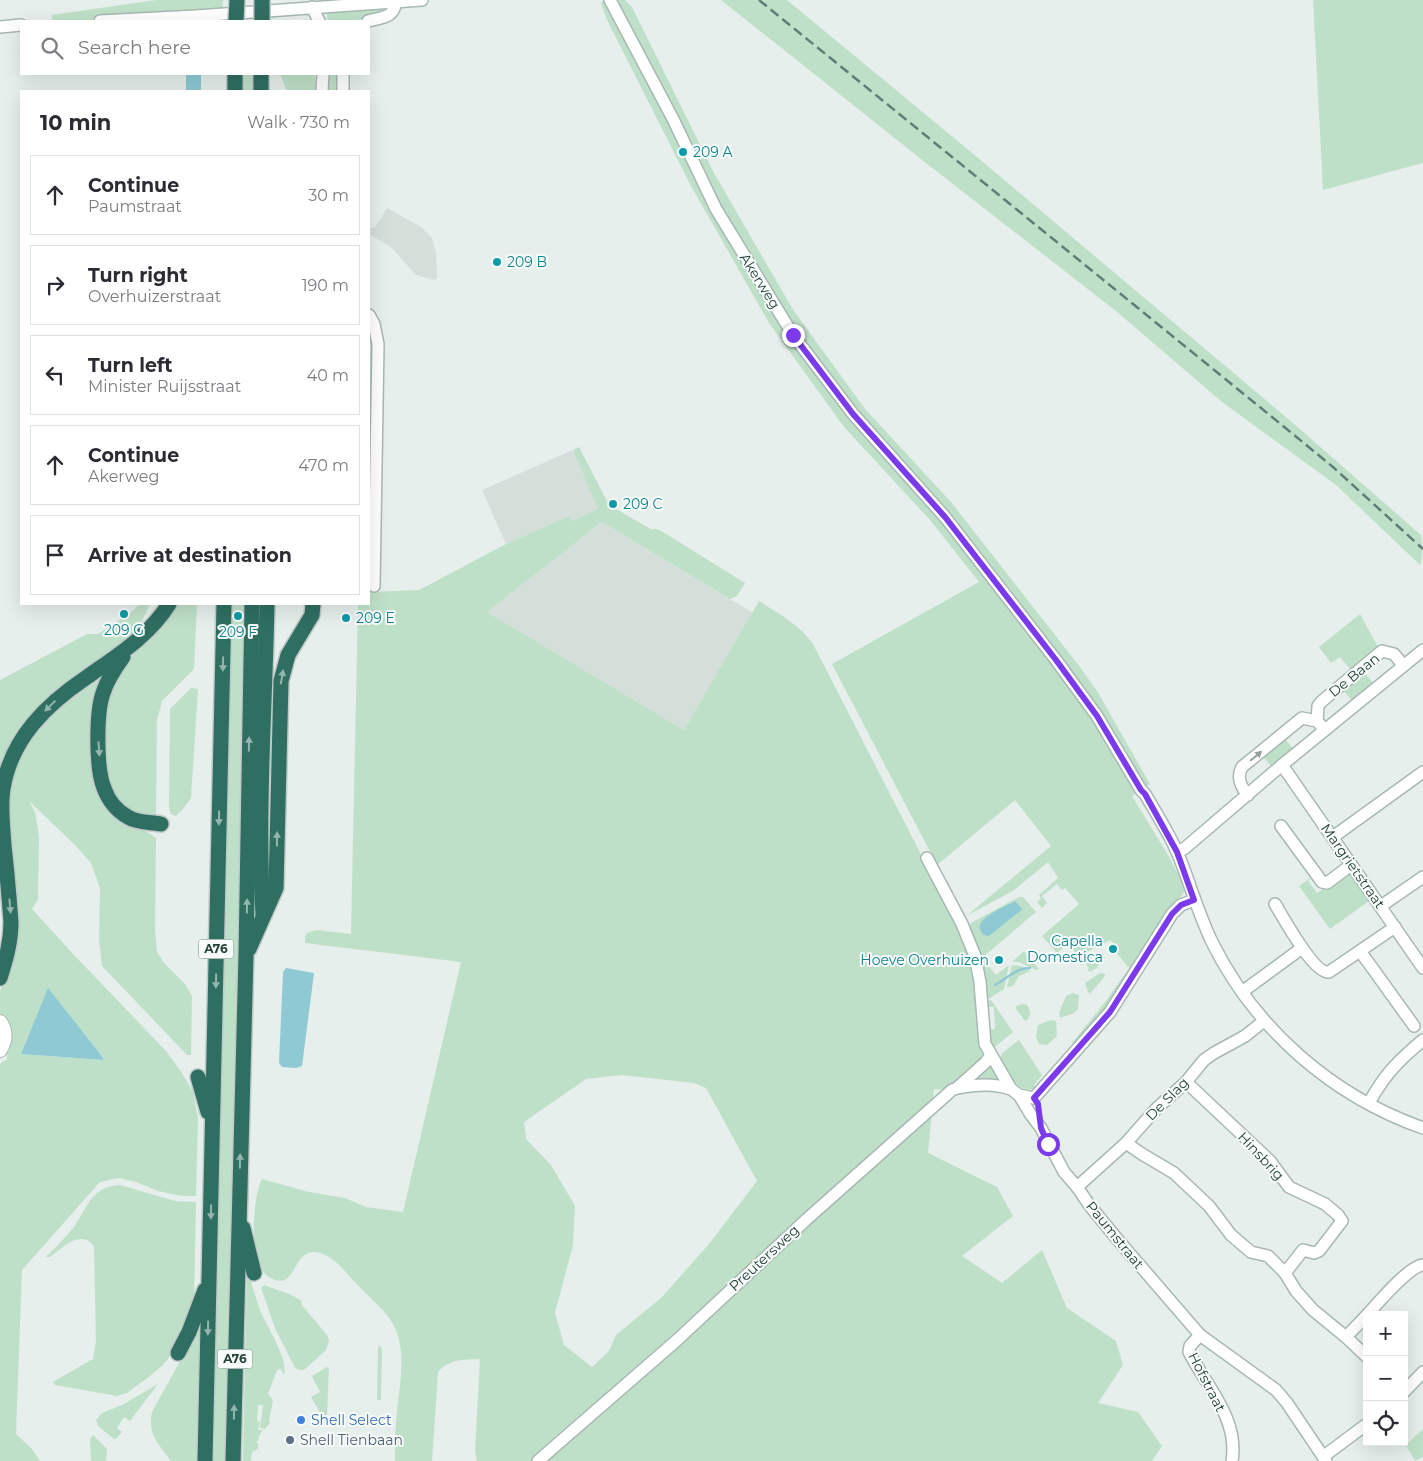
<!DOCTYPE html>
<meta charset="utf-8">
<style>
:root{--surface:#fff;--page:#f7f7f7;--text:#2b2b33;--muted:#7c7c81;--line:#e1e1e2}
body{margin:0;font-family:Montserrat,sans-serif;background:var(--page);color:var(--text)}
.controls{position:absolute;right:15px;bottom:15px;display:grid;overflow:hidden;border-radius:0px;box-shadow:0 5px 20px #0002}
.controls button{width:45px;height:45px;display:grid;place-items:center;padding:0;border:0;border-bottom:1px solid var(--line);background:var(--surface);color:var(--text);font:25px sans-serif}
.stop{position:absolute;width:15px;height:15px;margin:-11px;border:4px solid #7c3aed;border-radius:50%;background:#fff}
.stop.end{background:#7c3aed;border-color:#fff;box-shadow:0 1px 5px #0008}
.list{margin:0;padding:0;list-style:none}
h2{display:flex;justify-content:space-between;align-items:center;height:65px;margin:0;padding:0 20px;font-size:21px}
h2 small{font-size:16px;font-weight:400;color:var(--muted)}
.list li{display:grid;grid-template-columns:32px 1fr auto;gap:15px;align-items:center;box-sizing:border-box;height:80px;margin:0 10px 10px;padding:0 10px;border:1px solid var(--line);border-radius:0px}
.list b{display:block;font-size:19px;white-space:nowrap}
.list p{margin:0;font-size:16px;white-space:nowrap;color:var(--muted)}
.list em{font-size:16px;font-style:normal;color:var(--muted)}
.icon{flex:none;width:28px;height:28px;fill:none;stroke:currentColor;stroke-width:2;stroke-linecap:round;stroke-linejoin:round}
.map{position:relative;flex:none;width:1423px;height:1461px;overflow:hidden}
.search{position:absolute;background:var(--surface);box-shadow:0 5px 20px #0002;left:20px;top:20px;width:350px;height:55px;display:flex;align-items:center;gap:12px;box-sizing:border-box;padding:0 18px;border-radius:0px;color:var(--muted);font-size:19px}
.panel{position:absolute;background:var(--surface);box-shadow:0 5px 20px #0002;left:20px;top:90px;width:350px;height:515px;border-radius:0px}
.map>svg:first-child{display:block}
</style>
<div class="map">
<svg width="1423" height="1461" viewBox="0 0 1423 1461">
<rect width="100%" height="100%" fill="#e6efeb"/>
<!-- built -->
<g fill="#d4dfda">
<path d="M387 208 421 227 432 238 436 253 437 279 433 280 416 275 392 248 369 234V229L376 226Z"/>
<path d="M573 450 599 509 572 521 569 516 506 544 482 490Z"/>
<path d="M602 522 753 613 684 730 487 612Z"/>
</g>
<!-- green -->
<g fill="#bfe0c8" fill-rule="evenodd">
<path d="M156 0H223L222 20 196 21H52V15Z"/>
<path d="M604 0H625L632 7 714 173 792 308 865 409 951 502 1080 667 1097 691 1150 784 1132 796 1168 855 1186 889 1116 995 1076 1046 1072 1043 1105 1002 1129 968 1115 951 1118 949 1110 940 1087 952 1090 957 1098 961 1099 964 1097 968 1090 972 1087 970 1089 968 1068 944 1057 953 1042 936 1079 904 1065 888 1062 890 1057 884 1042 896 1047 903 1042 908 1037 902 1041 898 1039 895 1058 878 1048 862 1013 891 966 916 1051 846 1015 800 937 865 832 664 979 582 930 520 844 427 769 323 691 186 607 20 601 3Z"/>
<path d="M721 0H787L977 157 1293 423 1421 535C1423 543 1423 558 1420 565L1336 485 1222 402 1116 311 926 163Z"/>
<path d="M1313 0H1423V163L1323 190Z"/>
<path d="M380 8 381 14 354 21H328L327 15 332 10Z"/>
<rect x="241" y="74" width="14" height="17"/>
<path d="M280 74H315V91H287Z"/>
<rect x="327" y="74" width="13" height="17"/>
<path d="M369 320 374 331 373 448H369Z"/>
<path d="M579 447 609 505 651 529H657L663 532 745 583 737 596 730 599 602 522 487 612 684 730 759 601C779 614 799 624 813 644L963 936 975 976 979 1037 987 1056 948 1090 934 1089 928 1153 997 1187 1013 1216 962 1256 1002 1283 1042 1250 1067 1308 1116 1341 1123 1365 1098 1403 1138 1412 1162 1446 1152 1461H477L475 1451 480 1359C463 1360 450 1358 438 1372L432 1461H395C395 1448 395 1436 396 1423 398 1390 410 1348 390 1319 381 1306 366 1295 356 1283 344 1271 333 1254 315 1252 292 1250 296 1294 269 1277 248 1264 252 1199 262 1179L309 1192 345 1198 366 1207 403 1212 461 962 305 943V936L307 933 317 930 351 934 358 604H369V592L419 590 506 544 569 516 572 521 598 509 573 450ZM622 1075 694 1083 706 1088 757 1181 709 1244 662 1297 616 1335 609 1351 592 1367 564 1345 555 1313 573 1245 575 1206 551 1165 526 1139 524 1122 586 1079Z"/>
<path d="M140 604H150L139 627 118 647 87 670 64 684 31 715 14 737 0 770V680L87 634H98L130 613Z"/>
<path d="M177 604H197L194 669 162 701 157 720 156 814C132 820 124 806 108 791L105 764 103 705 110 687 129 660 173 611Z"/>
<path d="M229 604H245L228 1461H214L217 1199 221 1069Z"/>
<path d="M1360 614 1378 647 1351 670 1340 657 1331 663 1319 647Z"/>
<path d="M1364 672 1374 684 1353 702 1343 690Z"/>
<path d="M107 674 98 793 104 806 113 817 144 830 156 838 155 930 157 952 165 964 185 984 192 996 191 1055H187L102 966 99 940 100 888 91 863 75 845 29 801 35 812 39 836 38 899 32 909 74 955 166 1051 182 1073 193 1092 198 1119 196 1196H182L158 1191 136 1182 119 1178 100 1182 22 1270 16 1434 32 1449 40 1461H0V1064L7 1059 2 1016 0 1014V992L16 945 7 812 9 784 22 750 44 723 59 708ZM48 989 101 1055 104 1060 21 1054Z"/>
<path d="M191 688 198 689 191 798 183 809 176 816 171 814 169 808 170 709Z"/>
<path d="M1285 739 1294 750 1273 768 1263 757Z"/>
<path d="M1348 872 1369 901 1330 929 1299 886 1313 876V877L1308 881 1317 893Z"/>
<path d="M1019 897H1023L1036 912 982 958 996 975 1009 965 1004 989 990 998 986 999 969 929 971 923Z"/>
<path d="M1024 951 1039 969 1036 970 1019 962H1012Z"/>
<path d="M1012 965 1021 966 1030 971 1019 976 1013 986 1007 987Z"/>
<path d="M1100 973 1105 974V976L1090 994 1088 992 1085 983Z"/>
<path d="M1073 993 1079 995 1078 1009 1074 1013 1060 1018 1059 1013 1066 996Z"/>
<path d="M991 1000 1013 1032 995 1047 991 1046 988 1030 995 1029 994 1007H985L986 1001Z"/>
<path d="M1022 1004 1027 1005C1031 1011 1032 1017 1025 1021L1016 1009V1006Z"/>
<path d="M1051 1020 1056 1021 1057 1036 1047 1045 1039 1044 1036 1038 1038 1025Z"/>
<path d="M1019 1040 1042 1075 1034 1085 1037 1088C1017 1095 1009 1074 1000 1060L1002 1053Z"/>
<path d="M991 1063 1002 1084 969 1082Z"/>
<path d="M120 1185 175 1201 196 1202 194 1302 177 1347 163 1365 150 1376 127 1393 117 1396 55 1385 53 1382 93 1359 96 1341 94 1246C80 1229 63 1247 50 1257H46C55 1248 65 1238 73 1228 88 1208 90 1187 120 1185Z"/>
<path d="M247 1268C251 1282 255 1296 260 1310 266 1325 289 1360 284 1375L281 1369 277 1370 268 1394 273 1400 269 1421 270 1423 265 1429 260 1428 263 1405H258L257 1421 260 1422 258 1430H263L259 1436 258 1441 256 1442 258 1443V1449L252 1452 251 1461H243Z"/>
<path d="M264 1285 289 1294 302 1301 301 1304 327 1335 329 1341 326 1350 304 1370H300L295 1368 275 1328 262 1291 261 1288Z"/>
<path d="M201 1323 199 1461H171C159 1445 147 1433 152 1412Z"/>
<path d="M381 1346 382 1351 381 1400H377L378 1347Z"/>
<path d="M327 1367 329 1369 327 1415H324V1412L321 1414 311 1397 320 1392 312 1376Z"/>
<path d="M158 1384 130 1421 124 1417 117 1428 122 1432 116 1439H114L98 1426 96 1420 102 1413 122 1405Z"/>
<path d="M1423 1429V1457L1415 1461 1406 1445Z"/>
<path d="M93 1435 107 1449 106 1461H91L90 1439Z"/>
</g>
<!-- water -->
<g fill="#8ec9d4">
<rect x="186" y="74" width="15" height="17"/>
<path d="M1015 901 1022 909 1019 912 989 936 983 935C981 931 978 927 981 923 986 914 1006 906 1015 901Z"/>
<path d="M286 968 314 973 302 1066 296 1068 282 1067 279 1063 283 972Z"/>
<path d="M48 988 101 1055 104 1060 21 1054Z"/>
</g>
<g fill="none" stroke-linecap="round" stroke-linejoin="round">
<!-- stream -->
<path stroke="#8ec9d4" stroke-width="2.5" d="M995 985C1006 979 1018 967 1030 968"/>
<defs>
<g id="minor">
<path d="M610 0 673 119 716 209 793 335 853 414 945 517 1056 660 1097 716 1141 790 1145 794C1156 813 1169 833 1178 854 1190 883 1198 913 1212 942 1255 1029 1332 1096 1423 1128"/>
<path d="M312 7 319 21"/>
<path d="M100 21 196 16 422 0"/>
<path d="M368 21C382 17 393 19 396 2"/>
<path d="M0 27 21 25"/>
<path d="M322 91 323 74"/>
<path d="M343 91V74"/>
<path d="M369 315 374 324 378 344 374 586"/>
<path d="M1317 721 1318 706 1321 702 1382 651 1394 654 1403 665"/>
<path d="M1282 765 1423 968"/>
<path d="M1248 795C1241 787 1236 778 1242 767L1302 718 1317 721 1325 730"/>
<path d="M1281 826 1322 882 1327 883 1351 865"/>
<path d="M1333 837 1423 772"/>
<path d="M1177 852 1185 848 1282 765 1423 650"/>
<path d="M927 858 962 924 975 956 980 982 985 1044 1011 1089 1019 1095 1034 1098"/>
<path d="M1275 904C1283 917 1314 974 1329 972L1395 927"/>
<path d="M1381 906 1423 877"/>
<path d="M1360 951 1414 1026"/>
<path d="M1242 992 1302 948"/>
<path d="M1186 1082 1270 1161 1289 1187 1325 1204 1338 1215 1342 1221 1319 1251 1314 1253 1303 1250 1285 1273"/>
<path d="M958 1088C976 1084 993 1083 1011 1089"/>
<path d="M1019 1095 1031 1115 1041 1128 1064 1172 1077 1187 1090 1206 1118 1240 1200 1335 1276 1390 1287 1403 1326 1461"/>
<path d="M1034 1098 1110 1012 1172 914 1181 905 1194 900"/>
<path d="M1369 1103C1384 1075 1399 1060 1423 1040"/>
<path d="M1126 1143 1142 1154 1174 1173 1209 1206 1231 1235 1251 1252 1268 1256 1285 1273 1296 1291 1313 1310 1346 1337 1367 1357"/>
<path d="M1077 1187 1126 1143 1157 1108 1186 1082 1204 1060 1214 1053 1245 1036 1264 1021"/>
<path d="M1367 1315C1378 1303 1409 1266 1423 1265"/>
<path d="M1200 1335 1190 1346 1189 1352C1207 1387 1239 1419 1232 1461"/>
<path d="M1346 1337 1367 1315"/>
<path d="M1404 1392 1423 1372"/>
<path d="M1324 1456 1367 1424"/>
<path d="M538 1461 676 1341 807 1219 952 1090 957 1088 986 1062 991 1055"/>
</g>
<path id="tertiary" d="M0 1022C6 1031 6 1040 0 1050"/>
<g id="motorway">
<path d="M235 91V74"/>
<path d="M261 91V74"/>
<path d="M123 657C115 668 107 680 103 693 96 713 96 769 104 788 108 800 117 811 128 817 137 823 151 822 161 824"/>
<path d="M263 915C257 811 265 707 267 604"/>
<path d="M249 949 276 888 281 681 288 655 312 615 313 604"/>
<path d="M0 978C6 959 11 942 11 922 9 896 7 871 4 846 3 827 0 807 3 789 11 738 47 704 87 677 118 655 149 636 169 604"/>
<path d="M198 1077 208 1112"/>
<path d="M243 1228 254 1273"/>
<path d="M178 1353 189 1332 205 1290"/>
<path d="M205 1461 224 604"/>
<path d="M233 1461 246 955 252 604"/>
</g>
</defs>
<!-- minor casing -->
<use href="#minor" stroke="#a8b8b2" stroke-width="14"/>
<!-- tertiary casing -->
<use href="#tertiary" stroke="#a8b8b2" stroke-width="16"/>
<!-- motorway casing -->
<use href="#motorway" stroke="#c2cac8" stroke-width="18"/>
<!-- minor -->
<use href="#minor" stroke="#fff" stroke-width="11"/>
<!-- tertiary -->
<use href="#tertiary" stroke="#fff" stroke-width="14"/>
<!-- motorway -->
<use href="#motorway" stroke="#2f6f62" stroke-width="15"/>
<!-- rail -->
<path stroke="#5f7d75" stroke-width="2.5" stroke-dasharray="10 5" stroke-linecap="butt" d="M759 0 1272 417 1333 467 1423 549"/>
<defs>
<g id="motorway-bridge">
<path d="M262 0V21"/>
<path d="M236 21 237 0"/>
</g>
</defs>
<!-- motorway-bridge casing -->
<use href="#motorway-bridge" stroke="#c2cac8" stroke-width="18" stroke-linecap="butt"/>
<!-- motorway-bridge -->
<use href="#motorway-bridge" stroke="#2f6f62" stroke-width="15"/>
</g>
<!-- one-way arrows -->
<defs><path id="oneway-solid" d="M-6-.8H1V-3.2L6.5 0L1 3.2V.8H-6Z" transform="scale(1.25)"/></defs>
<g fill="#93b5ae">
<use href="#oneway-solid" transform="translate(223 664) rotate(91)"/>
<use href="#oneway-solid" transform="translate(282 677) rotate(-80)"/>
<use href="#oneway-solid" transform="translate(50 706) rotate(136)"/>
<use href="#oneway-solid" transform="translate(249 744) rotate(-89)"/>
<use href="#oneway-solid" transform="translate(99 749) rotate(86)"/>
<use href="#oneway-solid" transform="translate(219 818) rotate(91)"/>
<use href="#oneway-solid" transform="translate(277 839) rotate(-89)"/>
<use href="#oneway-solid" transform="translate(10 906) rotate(85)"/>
<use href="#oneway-solid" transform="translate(247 906) rotate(-89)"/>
<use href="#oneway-solid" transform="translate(216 981) rotate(91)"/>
<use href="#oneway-solid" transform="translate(240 1161) rotate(-89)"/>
<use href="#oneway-solid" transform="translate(211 1212) rotate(91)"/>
<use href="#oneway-solid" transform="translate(208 1328) rotate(91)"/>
<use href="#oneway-solid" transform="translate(234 1412) rotate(-89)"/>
</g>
<use fill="#92a09c" href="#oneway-solid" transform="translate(1256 756) rotate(-40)"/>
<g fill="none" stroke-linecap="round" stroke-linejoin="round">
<!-- route -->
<path stroke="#7c3aed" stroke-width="6" d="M793 335 853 414 945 517 1056 660 1097 716 1141 790 1145 794 1177 852 1194 900 1181 905 1172 914 1110 1012 1034 1098 1038 1104 1041 1128 1048 1144"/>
</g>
<!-- markers -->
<g fill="#0f9aa8" stroke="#f7fbf9" stroke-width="2">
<circle cx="683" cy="152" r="5"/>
<circle cx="497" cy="262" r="5"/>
<circle cx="613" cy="504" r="5"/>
<circle cx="124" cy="614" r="5"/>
<circle cx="238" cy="616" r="5"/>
<circle cx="346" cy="618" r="5"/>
<circle cx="1113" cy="949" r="5"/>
<circle cx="999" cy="960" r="5"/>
</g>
<circle fill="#3f7fe0" stroke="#f7fbf9" stroke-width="2" cx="301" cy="1420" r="5"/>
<circle fill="#5c6f8a" stroke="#f7fbf9" stroke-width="2" cx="290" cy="1440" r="5"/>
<g text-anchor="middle" stroke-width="4" stroke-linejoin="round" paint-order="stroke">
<!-- shield labels -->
<g fill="#f7fbf9" stroke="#637a73" stroke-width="1">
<rect x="198.5" y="939.5" width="35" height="19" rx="4"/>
<rect x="217.5" y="1349.5" width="35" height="19" rx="4"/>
</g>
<g font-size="12" font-weight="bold" fill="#24423a">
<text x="216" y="953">A76</text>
<text x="235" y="1363">A76</text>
</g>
<!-- culture labels -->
<g font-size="14" fill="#0d838f" stroke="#f7fbf9" text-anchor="start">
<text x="693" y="157">209 A</text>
<text x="507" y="267">209 B</text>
<text x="623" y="509">209 C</text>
<text x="356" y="623">209 E</text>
<text x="124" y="635" text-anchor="middle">209 G</text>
<text x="238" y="637" text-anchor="middle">209 F</text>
<text x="1103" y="946" text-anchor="end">Capella<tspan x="1103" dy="16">Domestica</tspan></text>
<text x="989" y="965" text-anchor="end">Hoeve Overhuizen</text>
</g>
<!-- street labels -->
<g font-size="14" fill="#24423a" stroke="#f7fbf9">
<text transform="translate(760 281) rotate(58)" y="5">Akerweg</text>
<text transform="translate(1354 675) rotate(-39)" y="5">De Baan</text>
<text transform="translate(1353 866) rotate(55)" y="5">Margrietstraat</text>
<text transform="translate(1167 1099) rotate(-45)" y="5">De Slag</text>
<text transform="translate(1261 1156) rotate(47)" y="5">Hinsbrig</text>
<text transform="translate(1115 1235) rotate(51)" y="5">Paumstraat</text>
<text transform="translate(764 1258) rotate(-43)" y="5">Preutersweg</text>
<text transform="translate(1207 1382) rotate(63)" y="5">Hofstraat</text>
</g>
<!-- shop labels -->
<g font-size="14" fill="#366cbe" stroke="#f7fbf9" text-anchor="start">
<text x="311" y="1425">Shell Select</text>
</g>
<!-- service labels -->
<g font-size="14" fill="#4e5e75" stroke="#f7fbf9" text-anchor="start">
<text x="300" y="1445">Shell Tienbaan</text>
</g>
</g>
</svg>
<div class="controls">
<button>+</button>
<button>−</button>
<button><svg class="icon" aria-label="locate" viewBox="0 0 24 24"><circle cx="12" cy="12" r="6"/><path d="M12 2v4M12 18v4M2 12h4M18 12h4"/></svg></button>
</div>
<div class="stop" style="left:1048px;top:1144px"></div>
<div class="stop end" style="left:793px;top:335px"></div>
<div class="search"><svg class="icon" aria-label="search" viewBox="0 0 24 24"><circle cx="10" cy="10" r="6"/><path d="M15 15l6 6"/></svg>Search here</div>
<section class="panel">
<h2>10 min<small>Walk · 730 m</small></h2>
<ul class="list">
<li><svg class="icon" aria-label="ahead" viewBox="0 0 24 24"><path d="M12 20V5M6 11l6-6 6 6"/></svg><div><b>Continue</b><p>Paumstraat</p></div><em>30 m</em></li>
<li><svg class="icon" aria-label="right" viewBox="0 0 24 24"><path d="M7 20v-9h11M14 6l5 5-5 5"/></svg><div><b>Turn right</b><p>Overhuizerstraat</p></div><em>190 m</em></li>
<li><svg class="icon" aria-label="left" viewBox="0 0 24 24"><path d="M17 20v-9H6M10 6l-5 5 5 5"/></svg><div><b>Turn left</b><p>Minister Ruijsstraat</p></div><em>40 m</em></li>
<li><svg class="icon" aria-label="ahead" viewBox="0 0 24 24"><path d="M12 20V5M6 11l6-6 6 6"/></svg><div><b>Continue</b><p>Akerweg</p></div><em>470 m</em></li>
<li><svg class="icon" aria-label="arrive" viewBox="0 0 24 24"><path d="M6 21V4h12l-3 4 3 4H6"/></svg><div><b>Arrive at destination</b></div></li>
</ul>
</section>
</div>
